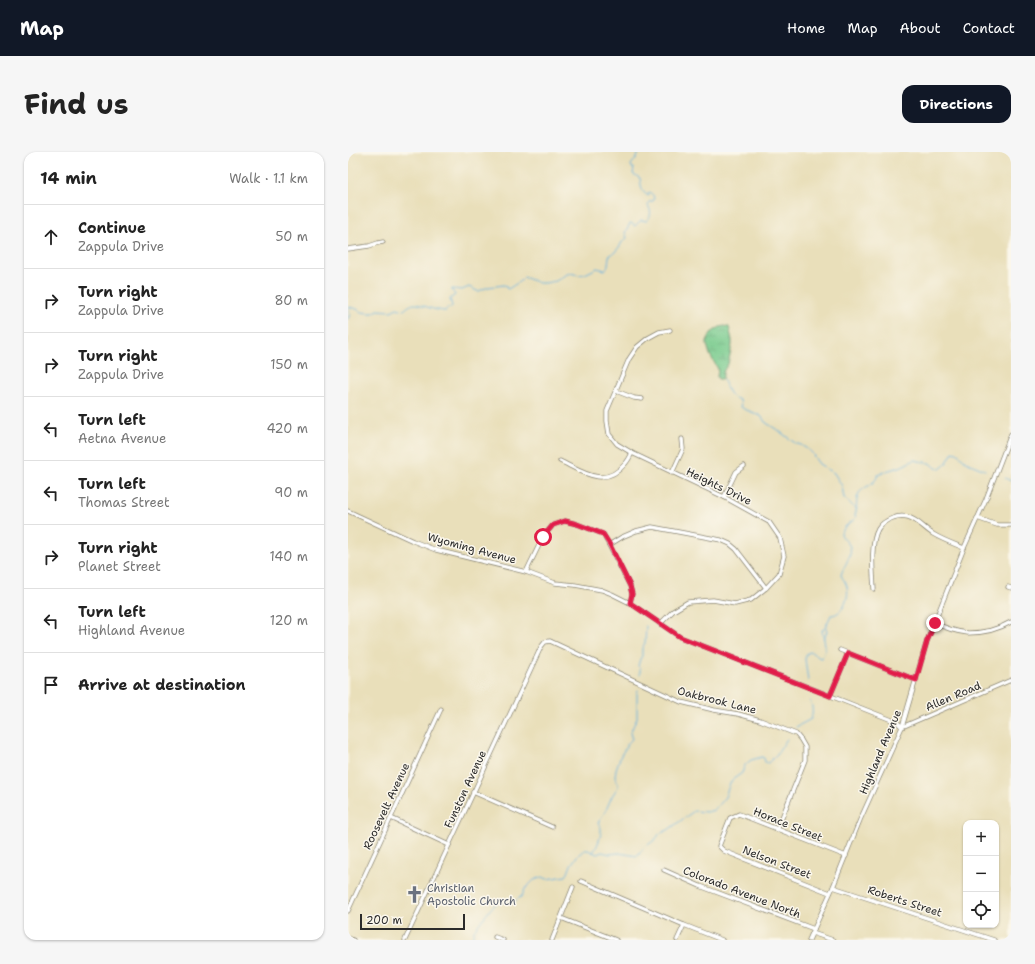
<!DOCTYPE html>
<meta charset="utf-8">
<style>
:root{--surface:#fff;--page:#f6f6f6;--text:#222;--muted:#767676;--line:#e0e0e0;--accent:#111827}
body{margin:0;font-family:"Shantell Sans",sans-serif;background:var(--page);color:var(--text)}
.controls{position:absolute;right:12px;bottom:12px;display:grid;overflow:hidden;border-radius:8px;box-shadow:0 1px 3px #0004}
.controls button{width:36px;height:36px;display:grid;place-items:center;padding:0;border:0;border-bottom:1px solid var(--line);background:var(--surface);color:var(--text);font:20px sans-serif}
.scale{position:absolute;left:12px;bottom:10px;width:105px;box-sizing:border-box;padding-left:4px;border:2px solid #2b2b2b;border-top:0;font-size:11px;line-height:14px;white-space:nowrap;color:#2b2b2b;-webkit-text-stroke:3px #fbf7ec;paint-order:stroke}
.stop{position:absolute;width:12px;height:12px;margin:-9px;border:3px solid #e11d48;border-radius:50%;background:#fff}
.stop.end{background:#e11d48;border-color:#fff;box-shadow:0 1px 4px #0008}
.list{margin:0;padding:0;list-style:none}
h2{display:flex;justify-content:space-between;align-items:center;height:52px;margin:0;padding:0 16px;font-size:17px}
h2 small{font-size:13px;font-weight:400;color:var(--muted)}
.list li{display:grid;grid-template-columns:26px 1fr auto;gap:12px;align-items:center;box-sizing:border-box;height:64px;padding:0 16px;border-top:1px solid var(--line)}
.list b{display:block;font-size:15px;white-space:nowrap}
.list p{margin:0;font-size:13px;white-space:nowrap;color:var(--muted)}
.list em{font-size:13px;font-style:normal;color:var(--muted)}
.icon{flex:none;width:22px;height:22px;fill:none;stroke:currentColor;stroke-width:2;stroke-linecap:round;stroke-linejoin:round}
.map{position:relative;flex:none;width:663px;height:788px;overflow:hidden;border-radius:12px}
header{display:flex;align-items:center;gap:24px;box-sizing:border-box;height:56px;padding:0 20px;background:var(--accent);color:#fff}
header strong{font-size:19px}
nav{display:flex;gap:22px;margin-inline-start:auto;font-size:14px}
.intro{display:flex;align-items:center;justify-content:space-between;box-sizing:border-box;height:96px;padding:0 24px}
h1{margin:0;font-size:28px}
.button{padding:10px 18px;border-radius:12px;background:var(--accent);color:#fff;font-size:14px;font-weight:700}
main{display:flex;gap:24px;padding:0 24px}
aside{flex:1;background:var(--surface);border-radius:12px;box-shadow:0 1px 3px #0004}
.map>svg:first-child{display:block}
</style>
<header>
<strong>Map</strong>
<nav><a>Home</a><a>Map</a><a>About</a><a>Contact</a></nav>
</header>
<div class="intro"><h1>Find us</h1><a class="button">Directions</a></div>
<main>
<aside>
<h2>14 min<small>Walk · 1.1 km</small></h2>
<ul class="list">
<li><svg class="icon" aria-label="ahead" viewBox="0 0 24 24"><path d="M12 20V5M6 11l6-6 6 6"/></svg><div><b>Continue</b><p>Zappula Drive</p></div><em>50 m</em></li>
<li><svg class="icon" aria-label="right" viewBox="0 0 24 24"><path d="M7 20v-9h11M14 6l5 5-5 5"/></svg><div><b>Turn right</b><p>Zappula Drive</p></div><em>80 m</em></li>
<li><svg class="icon" aria-label="right" viewBox="0 0 24 24"><path d="M7 20v-9h11M14 6l5 5-5 5"/></svg><div><b>Turn right</b><p>Zappula Drive</p></div><em>150 m</em></li>
<li><svg class="icon" aria-label="left" viewBox="0 0 24 24"><path d="M17 20v-9H6M10 6l-5 5 5 5"/></svg><div><b>Turn left</b><p>Aetna Avenue</p></div><em>420 m</em></li>
<li><svg class="icon" aria-label="left" viewBox="0 0 24 24"><path d="M17 20v-9H6M10 6l-5 5 5 5"/></svg><div><b>Turn left</b><p>Thomas Street</p></div><em>90 m</em></li>
<li><svg class="icon" aria-label="right" viewBox="0 0 24 24"><path d="M7 20v-9h11M14 6l5 5-5 5"/></svg><div><b>Turn right</b><p>Planet Street</p></div><em>140 m</em></li>
<li><svg class="icon" aria-label="left" viewBox="0 0 24 24"><path d="M17 20v-9H6M10 6l-5 5 5 5"/></svg><div><b>Turn left</b><p>Highland Avenue</p></div><em>120 m</em></li>
<li><svg class="icon" aria-label="arrive" viewBox="0 0 24 24"><path d="M6 21V4h12l-3 4 3 4H6"/></svg><div><b>Arrive at destination</b></div></li>
</ul>
</aside>
<div class="map">
<svg width="663" height="788" viewBox="0 0 663 788">
<defs>
<pattern id="wetland-marsh" width="20" height="14" patternUnits="userSpaceOnUse"><rect width="20" height="14" fill="#78cb8d"/><path d="M1 5h8M5 5V1M11 12h8M15 12V8" fill="none" stroke="#68ae7a"/></pattern>
</defs>
<rect width="100%" height="100%" fill="#fbf7ec"/>
<filter id="ink" filterUnits="userSpaceOnUse"><feTurbulence type="fractalNoise" baseFrequency=".025" numOctaves="2"/><feDisplacementMap in="SourceGraphic" scale="8" xChannelSelector="R" yChannelSelector="G"/><feConvolveMatrix kernelMatrix="1 2 1 2 8 2 1 2 1" color-interpolation-filters="sRGB"/></filter>
<filter id="wash" filterUnits="userSpaceOnUse"><feTurbulence type="fractalNoise" baseFrequency=".012" numOctaves="4" result="noise"/><feDisplacementMap in="SourceGraphic" scale="16" xChannelSelector="R" yChannelSelector="G"/><feGaussianBlur stdDeviation="0.9" result="paint"/><feColorMatrix in="noise" values="0 0 0 0 0 0 0 0 0 0 0 0 0 0 0 0 0 1.4 0 .05"/><feComposite in="paint" operator="in"/></filter>
<g filter="url(#wash)">
<rect width="100%" height="100%" fill="#e9dfba"/>
<!-- wetland -->
<path fill="url(#wetland-marsh)" stroke="#527b5c" d="M376 174 381 175 384 188V193L380 212 376 218 374 227H370L369 225 370 217 362 203 359 193V189L363 181 372 175Z"/>
<g fill="none" stroke-linecap="round" stroke-linejoin="round">
<!-- stream -->
<g stroke="#66b2df" stroke-width="1">
<path d="M0 167 2 162 0 157 1 155 9 157 13 160 21 161H25L30 158 43 159 49 156 56 158C66 149 68 152 79 155 84 157 93 159 98 159L99 156H103L104 154 102 147 107 143 106 141 104 139V137L114 138 121 135 129 139H131L140 135 156 133 158 134V136L160 137 171 130 176 125 191 131H197L208 129 217 123 222 121 231 123 237 122 249 116 257 118 260 114 261 104 267 100 272 94 274 90 279 86 277 80 279 78 282 71H283L287 74 293 68 299 69C304 62 303 60 300 53L301 50 305 49C307 45 305 42 301 40L300 41 301 44C293 41 293 33 292 26L285 22 286 16H284L283 13 290 4V0"/>
<path d="M374 227C378 231 377 232 379 237 381 243 386 246 392 248L393 255 396 257 409 262 414 265 417 270 431 279 447 291 453 293 462 299 465 302 466 305 471 312 486 321 494 334 496 346C501 349 504 355 509 357"/>
<path d="M657 326 663 329"/>
<path d="M476 486 479 479 478 476"/>
<path d="M292 522V516L290 514 292 507 294 504V496L297 491 298 474"/>
<path d="M460 529 457 507 459 501 463 500 472 506H473C481 497 475 488 474 478L477 476 483 463C496 463 503 442 498 432 497 429 494 426 493 423 495 415 505 403 502 395 500 389 494 387 493 381L498 374 508 366 507 363C510 356 507 347 511 341 516 334 526 334 530 323L541 318 552 315 566 308 581 311 585 313 588 316 592 317 598 312 605 300 609 301 620 311 637 318"/>
<path d="M448 575 463 567C465 560 465 555 462 549"/>
<path d="M245 700C249 696 254 682 253 677 253 675 251 672 250 671L258 658 264 644 270 635V631L267 624 268 617 273 603 277 597 279 592 284 587 282 581 289 566V541L290 538"/>
<path d="M124 788 126 778 145 754 151 750H163L167 749 174 744 177 737 186 728 195 725 199 727 218 724 220 721 223 713 229 704 236 698H240L249 702 254 700 262 702 271 701 289 704C291 703 292 701 293 699 298 692 308 690 311 682L320 678 346 659 359 660 366 658 377 645 382 631 384 628 394 621 397 613 403 608 414 605 416 606 417 610 420 611 429 602 439 587"/>
</g>
</g>
</g>
<g filter="url(#ink)">
<g fill="none" stroke-linecap="round" stroke-linejoin="round">
<defs>
<g id="minor">
<path d="M0 97 21 94 30 91 35 90"/>
<path d="M268 239 286 246 294 247"/>
<path d="M212 309C235 320 256 337 277 312 280 309 282 305 284 301"/>
<path d="M324 321 335 297 334 287"/>
<path d="M376 345 388 320 396 314"/>
<path d="M0 359 65 389 88 398 178 420 207 431 227 433 254 438 264 442 282 451 332 485 549 570 554 575"/>
<path d="M629 366 649 373H663"/>
<path d="M261 393 274 385 288 379 304 375 373 388 382 392 388 397 418 436"/>
<path d="M178 420 195 385 205 373 217 369 229 372 255 382 261 393 282 434 284 442 282 451"/>
<path d="M660 435 663 436"/>
<path d="M526 437C525 421 522 391 530 377 533 372 539 368 545 366 550 364 555 364 560 365 570 368 577 377 585 382 595 388 606 392 616 396"/>
<path d="M587 471C597 476 609 480 620 481 635 481 651 477 663 470"/>
<path d="M312 472 325 459 340 450 365 448 387 452 403 448 418 436 431 422 436 404 432 386 421 370 376 345 284 301 269 292 261 282 259 269V259L281 207 289 195 300 186 311 180 322 178"/>
<path d="M492 498 568 528"/>
<path d="M482 544 500 501"/>
<path d="M554 575 663 528"/>
<path d="M125 640 204 675"/>
<path d="M43 666 101 693"/>
<path d="M316 718 352 734 466 777"/>
<path d="M233 729 336 773 374 788"/>
<path d="M485 735 646 788"/>
<path d="M482 741 376 699 371 694 382 666 391 662 498 704"/>
<path d="M0 759 93 557"/>
<path d="M213 766 268 788"/>
<path d="M464 781 485 788"/>
<path d="M147 785 155 788"/>
<path d="M0 786 5 788"/>
<path d="M57 788 193 495 197 490 202 489 333 550 366 558 390 562 412 568 448 582 453 588 457 595V608L429 678"/>
<path d="M204 788 225 735"/>
<path d="M329 788 336 773"/>
<path d="M461 788 485 735 512 668 554 575 579 489 616 396 638 347 663 282"/>
</g>
</defs>
<!-- minor casing -->
<use href="#minor" stroke="#8a8572" stroke-width="5"/>
<!-- minor -->
<use href="#minor" stroke="#fff" stroke-width="3.5"/>
</g>
</g>
<g fill="none" stroke-linecap="round" stroke-linejoin="round" filter="url(#ink)">
<!-- route -->
<path stroke="#e11d48" stroke-width="5" d="M195 385 205 373 217 369 229 372 255 382 262 393 282 434 284 442 282 451 332 485 482 544 500 501 568 528 579 489 587 471"/>
</g>
<!-- icons -->
<defs>
<symbol id="church-bare" viewBox="-9 -9 18 18"><path d="M-1.2-6h2.4v3.5h3.3v2.4h-3.3V6h-2.4V-.1h-3.3v-2.4h3.3Z" fill="#6b7280" stroke="#fbf7ec" stroke-width="2.5" paint-order="stroke"/></symbol>
</defs>
<g fill-rule="evenodd">
<use href="#church-bare" x="54" y="730" width="25" height="25"/>
</g>
<g text-anchor="middle" stroke-width="3" stroke-linejoin="round" paint-order="stroke">
<!-- street labels -->
<g font-size="11" fill="#2b2b2b" stroke="#fbf7ec">
<text transform="translate(371 334) rotate(26)" y="4">Heights Drive</text>
<text transform="translate(124 396) rotate(15)" y="4">Wyoming Avenue</text>
<text transform="translate(605 544) rotate(-23)" y="4">Allen Road</text>
<text transform="translate(369 548) rotate(14)" y="4">Oakbrook Lane</text>
<text transform="translate(532 600) rotate(-67)" y="4">Highland Avenue</text>
<text transform="translate(117 637) rotate(-65)" y="4">Funston Avenue</text>
<text transform="translate(38 654) rotate(-65)" y="4">Roosevelt Avenue</text>
<text transform="translate(440 672) rotate(22)" y="4">Horace Street</text>
<text transform="translate(429 710) rotate(21)" y="4">Nelson Street</text>
<text transform="translate(394 740) rotate(21)" y="4">Colorado Avenue North</text>
<text transform="translate(557 749) rotate(18)" y="4">Roberts Street</text>
</g>
<!-- worship labels -->
<g font-size="11" fill="#5b616d" stroke="#fbf7ec" text-anchor="start">
<text x="79" y="740">Christian<tspan x="79" dy="13">Apostolic Church</tspan></text>
</g>
</g>
</svg>
<div class="controls">
<button>+</button>
<button>−</button>
<button><svg class="icon" aria-label="locate" viewBox="0 0 24 24"><circle cx="12" cy="12" r="6"/><path d="M12 2v4M12 18v4M2 12h4M18 12h4"/></svg></button>
</div>
<div class="scale">200 m</div>
<div class="stop" style="left:195px;top:385px"></div>
<div class="stop end" style="left:587px;top:471px"></div>
</div>
</main>
